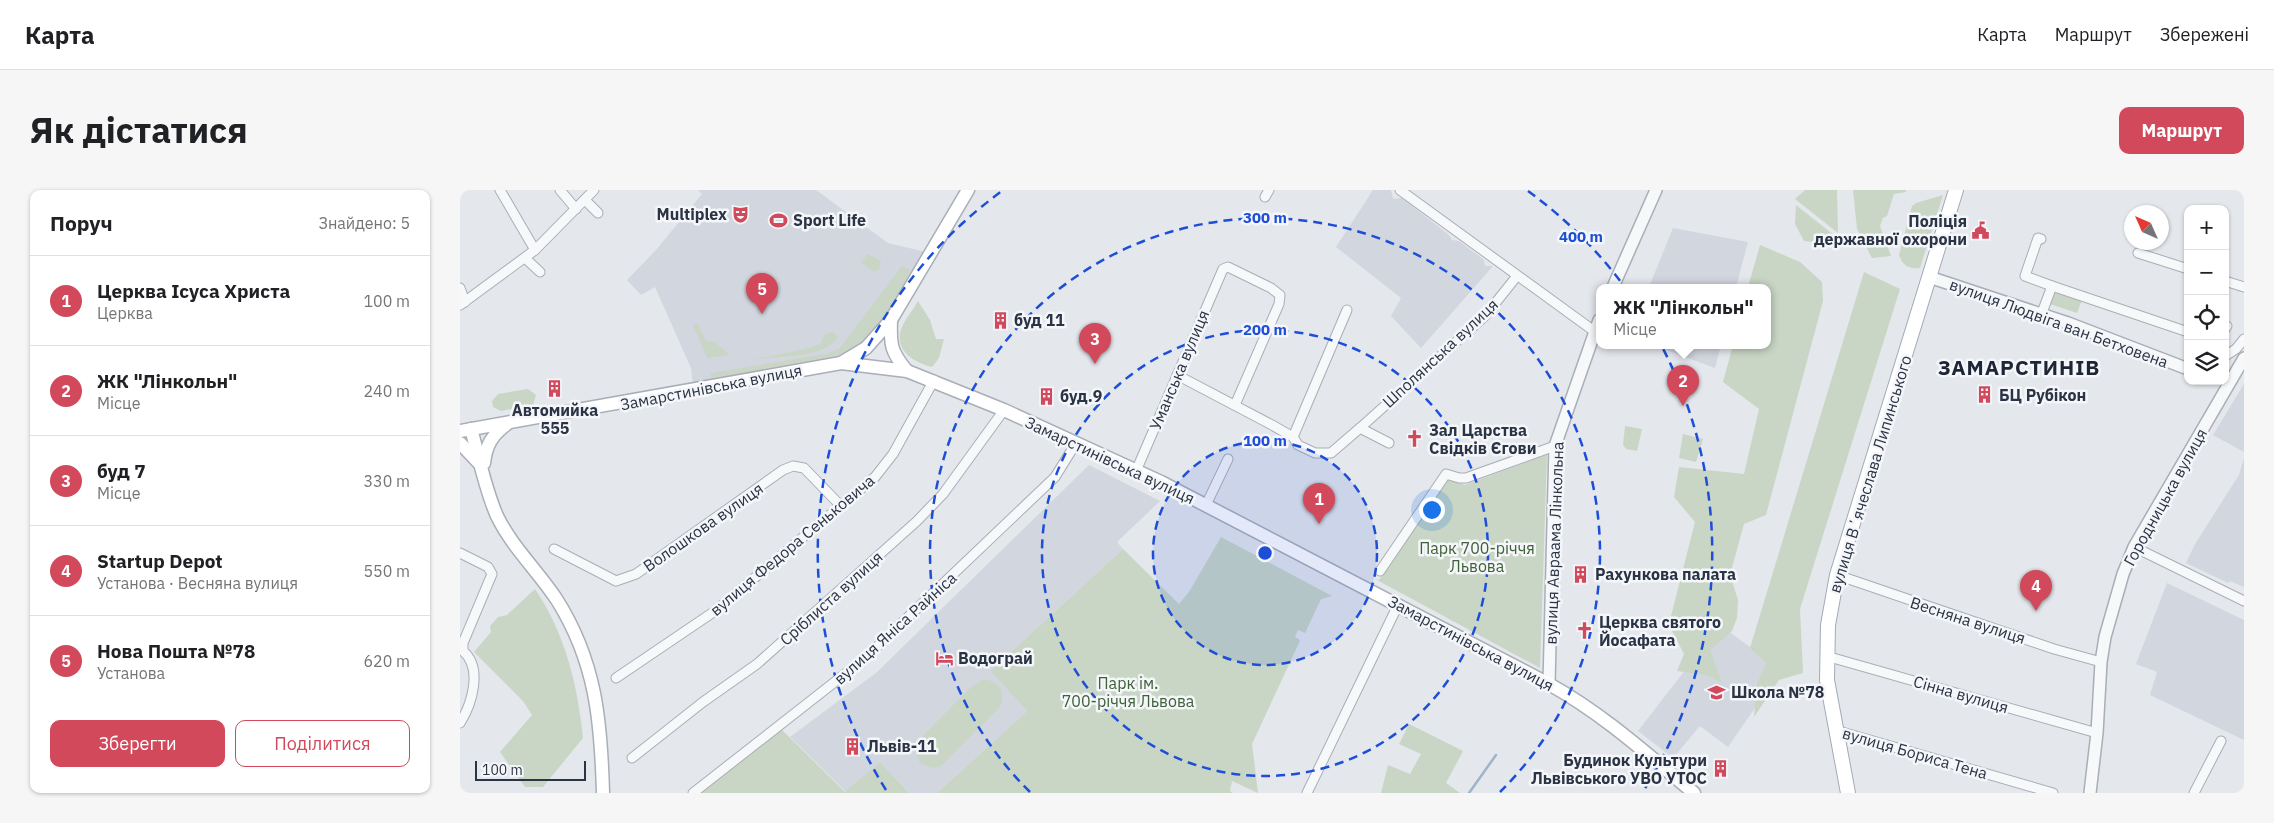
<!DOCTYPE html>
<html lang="uk">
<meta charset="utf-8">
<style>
:root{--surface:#fff;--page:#f6f6f6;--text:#202124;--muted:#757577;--line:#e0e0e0;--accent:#d1495b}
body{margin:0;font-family:"IBM Plex Sans",sans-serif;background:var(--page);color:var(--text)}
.controls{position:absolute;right:15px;top:15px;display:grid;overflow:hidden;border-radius:10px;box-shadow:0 1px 4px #0004}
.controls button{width:45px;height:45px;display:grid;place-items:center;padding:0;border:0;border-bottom:1px solid var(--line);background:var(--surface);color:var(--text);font:25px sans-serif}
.compass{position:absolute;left:1664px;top:15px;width:45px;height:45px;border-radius:50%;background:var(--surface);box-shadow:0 1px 4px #0004;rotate:315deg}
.scale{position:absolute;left:15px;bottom:12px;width:111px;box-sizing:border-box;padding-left:5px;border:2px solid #2b3445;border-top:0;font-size:14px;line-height:18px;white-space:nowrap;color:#2b3445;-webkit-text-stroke:4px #f4f6f9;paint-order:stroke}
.you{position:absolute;left:971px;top:319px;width:18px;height:18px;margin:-12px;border:4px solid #fff;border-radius:50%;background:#1a73e8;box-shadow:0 0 0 8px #1a73e833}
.badge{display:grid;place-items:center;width:32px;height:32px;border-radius:50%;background:var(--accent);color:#fff;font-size:16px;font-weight:700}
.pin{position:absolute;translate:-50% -41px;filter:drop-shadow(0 1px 2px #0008)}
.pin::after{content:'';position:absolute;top:26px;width:18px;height:15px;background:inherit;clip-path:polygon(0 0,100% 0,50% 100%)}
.popup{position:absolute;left:1136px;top:94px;width:175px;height:65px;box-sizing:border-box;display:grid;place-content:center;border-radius:10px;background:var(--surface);filter:drop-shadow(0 1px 4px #0005);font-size:16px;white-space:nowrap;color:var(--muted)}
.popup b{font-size:19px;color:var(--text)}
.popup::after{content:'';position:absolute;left:50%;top:100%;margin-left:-10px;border:10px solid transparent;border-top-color:var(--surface)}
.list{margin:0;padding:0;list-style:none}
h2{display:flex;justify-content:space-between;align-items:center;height:65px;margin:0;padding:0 20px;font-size:21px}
h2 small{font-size:16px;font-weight:400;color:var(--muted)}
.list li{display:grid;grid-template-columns:32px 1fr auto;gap:15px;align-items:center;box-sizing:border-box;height:90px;padding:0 20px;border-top:1px solid var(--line)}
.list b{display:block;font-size:19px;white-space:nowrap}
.list p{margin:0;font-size:16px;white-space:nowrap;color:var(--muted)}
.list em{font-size:16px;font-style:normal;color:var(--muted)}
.actions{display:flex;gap:10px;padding:15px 20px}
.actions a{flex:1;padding:11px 0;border:1px solid var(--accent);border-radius:10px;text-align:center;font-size:18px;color:var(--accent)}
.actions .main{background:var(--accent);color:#fff}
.icon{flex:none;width:28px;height:28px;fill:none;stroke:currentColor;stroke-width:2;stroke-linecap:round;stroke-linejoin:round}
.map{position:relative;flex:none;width:1784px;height:603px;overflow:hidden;border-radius:10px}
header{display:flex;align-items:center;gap:30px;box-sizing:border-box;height:70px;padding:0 25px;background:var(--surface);border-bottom:1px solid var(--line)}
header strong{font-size:24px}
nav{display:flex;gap:28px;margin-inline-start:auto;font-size:18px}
.intro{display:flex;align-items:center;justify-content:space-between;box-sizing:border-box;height:120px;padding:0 30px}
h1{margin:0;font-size:35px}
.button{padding:12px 22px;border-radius:10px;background:var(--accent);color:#fff;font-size:18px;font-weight:700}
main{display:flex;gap:30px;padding:0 30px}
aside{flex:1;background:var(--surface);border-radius:10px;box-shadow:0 1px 4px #0004}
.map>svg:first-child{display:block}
</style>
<header>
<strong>Карта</strong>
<nav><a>Карта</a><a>Маршрут</a><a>Збережені</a></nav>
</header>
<div class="intro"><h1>Як дістатися</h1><a class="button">Маршрут</a></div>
<main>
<aside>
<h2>Поруч<small>Знайдено: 5</small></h2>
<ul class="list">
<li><span class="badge">1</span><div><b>Церква Ісуса Христа</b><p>Церква</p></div><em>100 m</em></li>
<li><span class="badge">2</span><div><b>ЖК &quot;Лінкольн&quot;</b><p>Місце</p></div><em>240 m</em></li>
<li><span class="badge">3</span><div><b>буд 7</b><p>Місце</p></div><em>330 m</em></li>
<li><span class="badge">4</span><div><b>Startup Depot</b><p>Установа · Весняна вулиця</p></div><em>550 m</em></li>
<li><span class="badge">5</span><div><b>Нова Пошта №78</b><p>Установа</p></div><em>620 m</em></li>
</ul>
<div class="actions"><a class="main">Зберегти</a><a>Поділитися</a></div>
</aside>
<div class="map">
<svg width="1784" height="603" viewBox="0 0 1784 603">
<rect width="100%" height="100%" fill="#e4e7ec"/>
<!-- built -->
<g fill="#d2d6de">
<path d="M238 0H356L428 53 466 62 418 142 382 168 233 195 231 178 195 97 181 105 167 90 196 60 242 4Z"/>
<path d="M913 0H931L933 9 942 8 989 45 992 50 999 51 1024 70 1025 76H1033L961 158 931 126 941 108 876 57Z"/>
<path d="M1213 38 1288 52 1276 97H1189Z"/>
<path d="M1193 155H1261L1255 178Z"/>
<path d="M1784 194V262L1753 245Z"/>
<path d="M1784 268V397L1770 391 1768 393 1726 373 1735 354 1779 285Z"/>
<path d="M629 275 700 311 657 352 663 359 530 481 567 521 477 603H449L420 572 386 602 330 547 416 483Z"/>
<path d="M1707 393 1784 430V550L1690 505 1697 482 1676 474Z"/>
<path d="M1260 435 1321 480 1268 557 1240 536 1213 568 1178 541Z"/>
</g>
<!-- green -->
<g fill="#c9d6c5">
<path d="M1345 0H1377L1378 43 1335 9Z"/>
<path d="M1393 0H1446V2L1434 4 1427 26 1423 28 1420 36 1431 66 1412 68 1397 39Z"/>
<path d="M1483 5 1460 78C1449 79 1443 76 1439 65L1452 16 1456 13Z"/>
<path d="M1336 15 1375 46 1361 53 1344 51 1335 34Z"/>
<path d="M1300 55 1340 72 1362 92 1363 111 1306 325 1284 334 1270 385 1278 410 1277 428 1272 441 1250 460 1262 493 1247 485 1217 481 1224 464 1211 439 1210 430 1235 332 1214 307 1219 277 1284 284 1299 219 1263 192 1273 155H1307V97H1288Z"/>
<path d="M408 64 421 71 419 79 414 82 401 72Z"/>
<path d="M442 76 451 80C436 106 422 137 398 156 378 171 281 182 251 188V183L365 164 379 159Z"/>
<path d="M1404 82 1440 99 1340 419 1343 483 1319 490 1294 527 1297 494 1306 473 1290 458Z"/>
<path d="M1595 101 1622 110 1617 123 1590 114Z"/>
<path d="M458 111 470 130 476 149H484L479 168 472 177C456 173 437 163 440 143 442 133 453 120 458 111Z"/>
<path d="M238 134 246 151 255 152 270 165 247 168 233 135Z"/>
<path d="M373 142 378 147C362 170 318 165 293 170L353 157 361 153 365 144Z"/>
<path d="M68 199 76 205 73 215 41 221 33 217 32 211 38 204Z"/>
<path d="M1165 236 1182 239 1177 261 1166 259 1163 255Z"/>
<path d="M1223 244 1243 249 1236 272 1219 268Z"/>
<path d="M1087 264 1080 478 915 389 919 390 988 288 1005 295Z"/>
<path d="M761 347 872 406 861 409 845 443 838 440 835 447 840 450 838 455 792 554 798 603 772 591 770 601 773 603H477L567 521 530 481 663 359 719 414 729 402Z"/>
<path d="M75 399C105 443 118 496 123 548L83 597H65L40 562 72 525 63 511 14 462 31 442 30 436 38 427 47 425Z"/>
<path d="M523 489C539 491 546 502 540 517L481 576 473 578 460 573 455 560 457 552 509 499Z"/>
<path d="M949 534 1003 561 986 593 1000 603H921L928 575 950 584 961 564 939 554Z"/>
<path d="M321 539 385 602 420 572 449 603H239Z"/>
</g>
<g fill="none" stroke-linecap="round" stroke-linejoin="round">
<!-- stream -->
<path stroke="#9fb4cc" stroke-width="2.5" d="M1009 603 1036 565"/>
<defs>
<g id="minor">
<path d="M40 0 75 60"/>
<path d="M100 0 116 19"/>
<path d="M940 0 1134 141"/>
<path d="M805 7 809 0"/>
<path d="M125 10 138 23"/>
<path d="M1581 49 1578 48 1565 86 1592 96 1583 120"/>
<path d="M1678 63 1728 79"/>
<path d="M65 68 80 82"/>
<path d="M1765 91 1784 97"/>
<path d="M1592 96 1728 142"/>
<path d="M0 98 5 112"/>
<path d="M0 115 75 60 134 0"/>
<path d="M1765 139 1767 136"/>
<path d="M1765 166 1776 159 1784 149"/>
<path d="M717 185 812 235 833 247 838 255 855 263H871L900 238 929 253"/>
<path d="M900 238 1025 126 1057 86"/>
<path d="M833 247 887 120"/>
<path d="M676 281 763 79 768 77 811 98 820 105 819 114 775 215"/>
<path d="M746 315 768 269"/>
<path d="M1674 357 1784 411"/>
<path d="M94 359 156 391 176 384 323 280 333 276 344 278 380 315"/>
<path d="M0 363 28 377 32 384 3 453V461C23 478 12 514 0 533"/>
<path d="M920 381 986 284 999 288H1006L1095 256"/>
<path d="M1377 385 1594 459 1641 472"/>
<path d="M1366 466 1637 543"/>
<path d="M156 488 255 421 415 287 433 264 474 190"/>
<path d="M1375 540 1593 603"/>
<path d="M172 568 243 512 297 474 457 331 483 304 544 220"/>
<path d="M233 603 404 469 595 287 616 253"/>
<path d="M847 603 938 415"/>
<path d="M1734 603 1761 551"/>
</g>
<g id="tertiary">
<path d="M1469 87 1608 133 1728 179"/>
<path d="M1153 97 1196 0"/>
<path d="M1089 494 1095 256 1139 130"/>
<path d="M1630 603 1637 543 1641 472 1645 447 1663 384 1674 357 1784 168"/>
</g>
<g id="secondary">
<path d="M431 130C430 155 431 162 447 181"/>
<path d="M381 173 406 158 431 130 508 0"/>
<path d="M11 239C19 267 25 299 37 326 52 357 78 381 97 410 136 472 141 531 143 603"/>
<path d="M0 241 381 173 447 181 544 220 701 292 1089 494C1143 524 1187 564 1234 603"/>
<path d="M0 253 18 272"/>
<path d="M24 273C26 255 32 245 47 234"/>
</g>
<path id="primary" d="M1388 603 1367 490 1368 435 1377 385 1496 0"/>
</defs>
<!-- minor casing -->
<use href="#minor" stroke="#a9aeb7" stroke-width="11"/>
<!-- tertiary casing -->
<use href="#tertiary" stroke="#a9aeb7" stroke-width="14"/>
<!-- secondary casing -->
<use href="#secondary" stroke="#a9aeb7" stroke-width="15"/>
<!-- primary casing -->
<use href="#primary" stroke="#a3abb8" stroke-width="16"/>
<!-- minor -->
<use href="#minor" stroke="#f7f8fa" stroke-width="9"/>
<!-- tertiary -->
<use href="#tertiary" stroke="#f7f8fa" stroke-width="11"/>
<!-- secondary -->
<use href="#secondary" stroke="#fff" stroke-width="12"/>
<!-- primary -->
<use href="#primary" stroke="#fff" stroke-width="14"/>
</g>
<!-- distance rings -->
<circle cx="805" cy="363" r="112" fill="#1d4ed8" fill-opacity=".12"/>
<g fill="none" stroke="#1d4ed8" stroke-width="2.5" stroke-dasharray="9 6">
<circle cx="805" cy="363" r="112"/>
<circle cx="805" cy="363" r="223"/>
<path d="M570 602A335 335 0 1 1 1040 602"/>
<path d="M426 600A447 447 0 0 1 542 1M1068 1A447 447 0 0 1 1184 600"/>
</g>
<!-- icons -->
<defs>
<symbol id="theatre-bare" viewBox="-9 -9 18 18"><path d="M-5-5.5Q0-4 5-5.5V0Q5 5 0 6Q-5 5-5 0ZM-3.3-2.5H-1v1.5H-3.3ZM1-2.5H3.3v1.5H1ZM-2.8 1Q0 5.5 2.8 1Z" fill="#d1495b" stroke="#f4f6f9" stroke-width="2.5" paint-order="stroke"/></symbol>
<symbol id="stadium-bare" viewBox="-9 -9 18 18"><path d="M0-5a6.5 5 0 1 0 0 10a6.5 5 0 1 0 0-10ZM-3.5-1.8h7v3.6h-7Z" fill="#d1495b" stroke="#f4f6f9" stroke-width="2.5" paint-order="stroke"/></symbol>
<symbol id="civic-bare" viewBox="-9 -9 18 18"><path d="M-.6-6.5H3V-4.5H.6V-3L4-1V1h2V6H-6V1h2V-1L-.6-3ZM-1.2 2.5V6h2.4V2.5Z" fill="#d1495b" stroke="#f4f6f9" stroke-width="2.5" paint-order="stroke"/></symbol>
<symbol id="building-bare" viewBox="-9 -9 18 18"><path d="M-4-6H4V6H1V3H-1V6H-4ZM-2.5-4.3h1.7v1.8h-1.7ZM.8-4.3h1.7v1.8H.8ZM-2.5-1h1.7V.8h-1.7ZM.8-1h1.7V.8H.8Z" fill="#d1495b" stroke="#f4f6f9" stroke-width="2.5" paint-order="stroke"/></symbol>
<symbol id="church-bare" viewBox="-9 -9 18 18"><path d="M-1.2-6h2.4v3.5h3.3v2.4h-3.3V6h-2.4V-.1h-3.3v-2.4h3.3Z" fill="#d1495b" stroke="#f4f6f9" stroke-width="2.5" paint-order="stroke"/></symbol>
<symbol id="hotel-bare" viewBox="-9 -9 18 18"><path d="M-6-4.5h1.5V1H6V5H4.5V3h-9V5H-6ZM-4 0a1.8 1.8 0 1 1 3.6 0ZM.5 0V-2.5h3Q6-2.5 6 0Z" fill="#d1495b" stroke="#f4f6f9" stroke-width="2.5" paint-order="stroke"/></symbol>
<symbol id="school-bare" viewBox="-9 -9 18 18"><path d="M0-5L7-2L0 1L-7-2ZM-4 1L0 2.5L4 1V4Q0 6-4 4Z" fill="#d1495b" stroke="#f4f6f9" stroke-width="2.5" paint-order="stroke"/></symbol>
</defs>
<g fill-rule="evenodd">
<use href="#theatre-bare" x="268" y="12" width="25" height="25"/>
<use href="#stadium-bare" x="306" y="18" width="25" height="25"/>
<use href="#civic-bare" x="1508" y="28" width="25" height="25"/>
<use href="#building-bare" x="528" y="118" width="25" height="25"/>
<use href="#building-bare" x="82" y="186" width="25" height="25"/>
<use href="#building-bare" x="1512" y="192" width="25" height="25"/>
<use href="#building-bare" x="574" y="194" width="25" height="25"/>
<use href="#church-bare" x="942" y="236" width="25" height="25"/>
<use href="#building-bare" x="1108" y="372" width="25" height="25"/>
<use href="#church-bare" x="1112" y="428" width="25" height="25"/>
<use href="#hotel-bare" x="472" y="456" width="25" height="25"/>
<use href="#school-bare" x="1244" y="490" width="25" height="25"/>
<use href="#building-bare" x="380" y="544" width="25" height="25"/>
<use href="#building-bare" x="1248" y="566" width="25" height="25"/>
</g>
<g text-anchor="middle" stroke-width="5" stroke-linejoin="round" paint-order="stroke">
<!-- poi labels -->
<g font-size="16" font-weight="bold" fill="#2b3445" stroke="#f4f6f9" text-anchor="start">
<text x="267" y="30" text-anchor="end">Multiplex</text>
<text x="333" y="36">Sport Life</text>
<text x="1507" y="37" text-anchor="end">Поліція<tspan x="1507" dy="18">державної охорони</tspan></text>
<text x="554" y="136">буд 11</text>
<text x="1539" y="211">БЦ Рубікон</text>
<text x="600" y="212">буд.9</text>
<text x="95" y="226" text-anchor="middle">Автомийка<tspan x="95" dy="18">555</tspan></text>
<text x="969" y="246">Зал Царства<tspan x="969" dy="18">Свідків Єгови</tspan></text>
<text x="1135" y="390">Рахункова палата</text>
<text x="1139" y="438">Церква святого<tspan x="1139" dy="18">Йосафата</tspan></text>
<text x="498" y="474">Водограй</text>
<text x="1271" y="508">Школа №78</text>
<text x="407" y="562">Львів-11</text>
<text x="1247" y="576" text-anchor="end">Будинок Культури<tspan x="1247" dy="18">Львівського УВО УТОС</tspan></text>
</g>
<!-- street labels -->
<g font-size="16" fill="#2b3445" stroke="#f4f6f9">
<text transform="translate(1599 133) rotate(20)" y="6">вулиця Людвіга ван Бетховена</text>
<text transform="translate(980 163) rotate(-43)" y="6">Шполянська вулиця</text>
<text transform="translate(719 180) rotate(-67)" y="6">Уманська вулиця</text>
<text transform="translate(251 197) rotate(-11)" y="6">Замарстинівська вулиця</text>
<text transform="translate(650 270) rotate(25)" y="6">Замарстинівська вулиця</text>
<text transform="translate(1410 284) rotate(-73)" y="6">вулиця Вʼячеслава Липинського</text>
<text transform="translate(1705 307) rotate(-61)" y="6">Городницька вулиця</text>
<text transform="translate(243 337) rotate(-35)" y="6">Волошкова вулиця</text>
<text transform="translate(1094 353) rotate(-88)" y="6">вулиця Авраама Лінкольна</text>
<text transform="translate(332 355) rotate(-40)" y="6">вулиця Федора Сеньковича</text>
<text transform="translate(371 408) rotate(-42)" y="6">Сріблиста вулиця</text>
<text transform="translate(1508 430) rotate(18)" y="6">Весняна вулиця</text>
<text transform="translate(435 438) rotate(-42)" y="6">вулиця Яніса Райніса</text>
<text transform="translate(1011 453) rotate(28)" y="6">Замарстинівська вулиця</text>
<text transform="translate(1501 504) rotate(16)" y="6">Сінна вулиця</text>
<text transform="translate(1455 563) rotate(16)" y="6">вулиця Бориса Тена</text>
</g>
<!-- park labels -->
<g font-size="16" fill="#3f6138" stroke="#f4f6f9">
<text x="1017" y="364">Парк 700-річчя<tspan x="1017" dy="18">Львова</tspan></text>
<text x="668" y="499">Парк ім.<tspan x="668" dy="18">700-річчя Львова</tspan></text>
</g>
<!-- district labels -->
<g font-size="21" font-weight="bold" letter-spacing="1" fill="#1d2536" stroke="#f4f6f9">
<text x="1559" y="185">ЗАМАРСТИНІВ</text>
</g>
</g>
<circle cx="805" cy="363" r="8" fill="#1d4ed8" stroke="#f4f6f9" stroke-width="2.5"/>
<g font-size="15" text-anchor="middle" font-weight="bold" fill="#1d4ed8" stroke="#f4f6f9" stroke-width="5" stroke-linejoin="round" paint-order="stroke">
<text x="805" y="33">300 m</text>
<text x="1121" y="52">400 m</text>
<text x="805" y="145">200 m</text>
<text x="805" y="256">100 m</text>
</g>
</svg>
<div class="controls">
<button>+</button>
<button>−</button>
<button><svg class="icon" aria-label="locate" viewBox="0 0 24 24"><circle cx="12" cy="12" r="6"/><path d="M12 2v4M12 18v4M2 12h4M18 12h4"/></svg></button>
<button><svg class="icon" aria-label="layers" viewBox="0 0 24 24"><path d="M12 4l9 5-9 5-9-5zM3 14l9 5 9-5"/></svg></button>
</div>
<svg class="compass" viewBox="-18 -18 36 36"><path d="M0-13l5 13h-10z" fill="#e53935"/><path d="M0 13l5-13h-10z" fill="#757577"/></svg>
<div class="scale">100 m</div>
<div class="you"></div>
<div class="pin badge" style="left:859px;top:334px">1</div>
<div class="pin badge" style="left:1223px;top:216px">2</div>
<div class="popup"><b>ЖК &quot;Лінкольн&quot;</b>Місце</div>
<div class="pin badge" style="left:635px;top:174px">3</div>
<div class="pin badge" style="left:1576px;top:421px">4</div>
<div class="pin badge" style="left:302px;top:124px">5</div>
</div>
</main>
